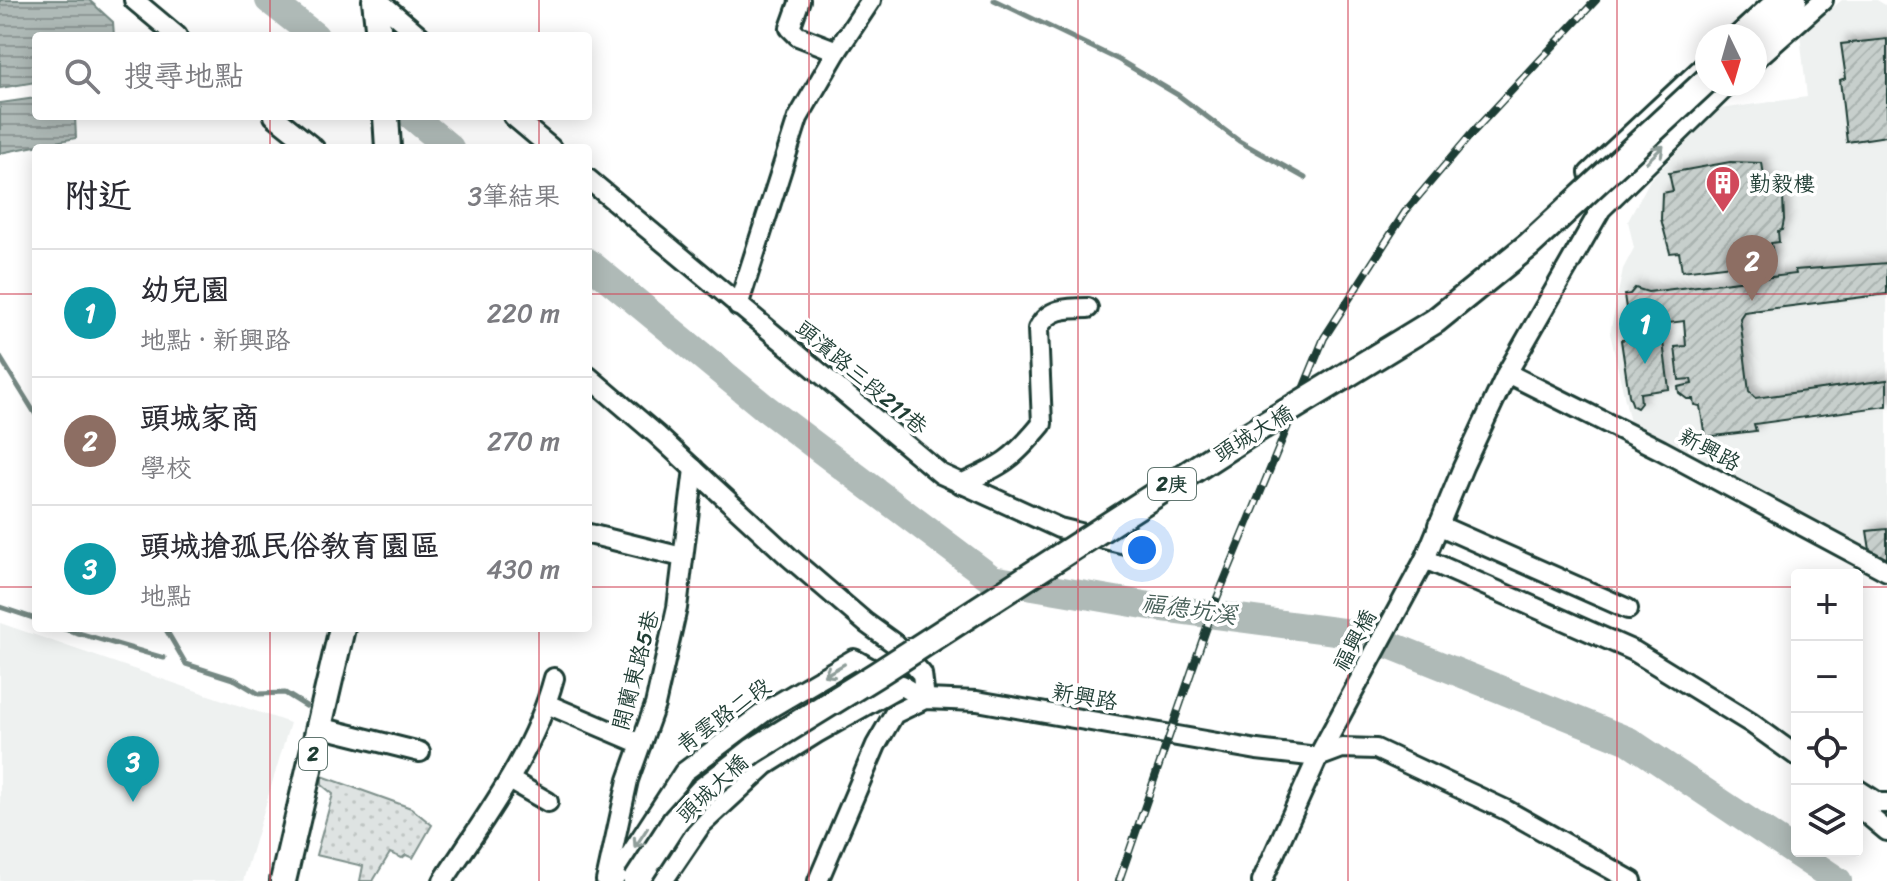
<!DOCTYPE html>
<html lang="zh-TW">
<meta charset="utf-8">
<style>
:root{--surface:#fff;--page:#f7f7f7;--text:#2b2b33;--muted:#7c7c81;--line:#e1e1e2;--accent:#d1495b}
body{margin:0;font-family:Sriracha,"LXGW WenKai TC",sans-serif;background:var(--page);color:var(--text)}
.controls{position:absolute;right:24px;bottom:24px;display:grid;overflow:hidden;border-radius:8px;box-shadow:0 4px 20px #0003}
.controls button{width:72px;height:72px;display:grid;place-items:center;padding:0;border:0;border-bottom:2px solid var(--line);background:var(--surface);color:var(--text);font:40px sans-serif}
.compass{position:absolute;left:1695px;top:24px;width:72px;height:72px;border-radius:50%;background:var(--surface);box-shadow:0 4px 20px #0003;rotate:175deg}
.you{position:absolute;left:1142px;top:550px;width:28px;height:28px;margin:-20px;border:6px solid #fff;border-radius:50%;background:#1a73e8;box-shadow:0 0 0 12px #1a73e833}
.badge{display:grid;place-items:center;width:52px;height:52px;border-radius:50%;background:var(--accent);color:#fff;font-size:26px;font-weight:700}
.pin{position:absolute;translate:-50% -66px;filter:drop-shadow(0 2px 4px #0008)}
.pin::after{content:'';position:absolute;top:42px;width:28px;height:24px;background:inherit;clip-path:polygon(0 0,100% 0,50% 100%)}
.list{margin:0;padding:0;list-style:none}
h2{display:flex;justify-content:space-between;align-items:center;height:104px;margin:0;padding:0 32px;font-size:34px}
h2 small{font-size:26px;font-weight:400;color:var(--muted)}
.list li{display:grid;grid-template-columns:52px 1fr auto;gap:24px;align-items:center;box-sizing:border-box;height:128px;padding:0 32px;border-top:2px solid var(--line)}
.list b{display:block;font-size:30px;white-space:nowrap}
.list p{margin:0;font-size:26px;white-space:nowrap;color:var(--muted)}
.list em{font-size:26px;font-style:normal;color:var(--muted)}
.icon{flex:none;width:44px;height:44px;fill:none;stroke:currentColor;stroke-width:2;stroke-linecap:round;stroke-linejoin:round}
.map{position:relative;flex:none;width:1887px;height:881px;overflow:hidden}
.search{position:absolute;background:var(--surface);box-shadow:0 4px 20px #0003;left:32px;top:32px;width:560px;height:88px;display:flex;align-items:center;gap:20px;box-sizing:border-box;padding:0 28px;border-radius:8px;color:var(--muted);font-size:30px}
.panel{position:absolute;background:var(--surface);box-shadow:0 4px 20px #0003;left:32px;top:144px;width:560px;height:488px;border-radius:8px}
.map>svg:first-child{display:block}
</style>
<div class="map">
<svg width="1887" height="881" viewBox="0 0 1887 881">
<defs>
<pattern id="grass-dots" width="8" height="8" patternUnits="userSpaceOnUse" patternTransform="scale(2)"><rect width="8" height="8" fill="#dee3e2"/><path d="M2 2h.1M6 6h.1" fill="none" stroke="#bec4c2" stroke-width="1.8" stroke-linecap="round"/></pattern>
<pattern id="water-rules" width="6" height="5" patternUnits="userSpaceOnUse" patternTransform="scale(2)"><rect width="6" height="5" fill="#afbab7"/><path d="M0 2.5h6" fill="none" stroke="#8e9896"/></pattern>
<pattern id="building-hatch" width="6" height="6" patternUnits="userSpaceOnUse" patternTransform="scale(2)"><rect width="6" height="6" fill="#c7cfcc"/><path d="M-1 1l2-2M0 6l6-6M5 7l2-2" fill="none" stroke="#aab3b0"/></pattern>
<filter id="shadow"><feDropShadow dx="5.5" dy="-5.5" stdDeviation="4" flood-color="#0004"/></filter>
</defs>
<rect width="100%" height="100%" fill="#fff"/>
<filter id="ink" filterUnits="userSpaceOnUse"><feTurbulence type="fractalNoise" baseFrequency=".0125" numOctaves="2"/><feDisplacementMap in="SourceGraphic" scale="16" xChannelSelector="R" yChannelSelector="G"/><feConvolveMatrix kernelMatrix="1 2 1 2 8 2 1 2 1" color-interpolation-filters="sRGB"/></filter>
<g filter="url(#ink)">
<!-- built -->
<g fill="#eef1f0">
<path d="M1842 0H1877L1887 6V562L1631 427 1610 333 1623 269 1634 248 1628 221 1650 180 1720 109 1807 97 1800 35Z"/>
<path d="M0 623 290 723 243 881H0Z"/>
</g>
<!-- grass -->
<path fill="url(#grass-dots)" stroke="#7e908b" stroke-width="2" d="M322 776 411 808 432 825 413 858 406 855 402 858 390 853 373 881H360L363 866 316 855 333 794 322 785Z"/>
<!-- water -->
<g fill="url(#water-rules)" stroke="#758883" stroke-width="2">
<path d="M0 0H89L113 22 114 36H36V82L0 88Z"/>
<path d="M36 98V116H75L76 138 0 153V103Z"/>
</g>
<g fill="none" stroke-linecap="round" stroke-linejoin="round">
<!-- stream -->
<g stroke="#758883" stroke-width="5">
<path d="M994 0 1119 60 1178 95 1239 141 1305 178"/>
<path d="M0 357 36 415"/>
<path d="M0 607 36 619"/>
<path d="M61 628 164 658"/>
<path d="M165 628 186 664 236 680 259 694 285 693 306 706"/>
</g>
<!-- river -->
<g stroke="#afbab7" stroke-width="28">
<path d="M269 0 315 36"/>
<path d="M412 116 450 148"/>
<path d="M588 262 764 407 992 579 1156 607 1365 635 1629 741 1838 881"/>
</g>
</g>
<!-- building -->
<g fill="url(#building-hatch)" stroke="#1f3d34" stroke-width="2" filter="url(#shadow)">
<path d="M1887 39V136L1847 142 1840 80 1846 78 1841 44Z"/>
<path d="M1730 162 1762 163 1765 182H1772L1773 187 1778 186 1783 197 1784 220 1782 230 1778 231 1779 242 1771 243 1774 260 1682 271 1679 252 1670 253 1661 219 1662 193 1673 191 1669 173Z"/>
<path d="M1887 263V294L1744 312 1740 318 1749 392 1755 398 1887 380V406L1754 424 1756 431 1705 437 1700 406 1694 405 1693 399H1687L1679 393 1678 387 1692 384 1691 379 1679 380 1675 347 1686 346 1684 321 1629 328 1624 295 1630 294 1635 288 1648 292 1796 274 1795 270Z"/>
<path d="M1662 334 1669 389 1640 393 1641 403 1637 408 1633 406 1629 395 1621 340Z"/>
<path d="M1887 529V561L1870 550 1867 531Z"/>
</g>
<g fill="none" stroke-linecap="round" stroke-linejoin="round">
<defs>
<g id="minor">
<path d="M134 0 177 36"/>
<path d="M378 0 420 36"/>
<path d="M800 0 790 28 798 36 837 51"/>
<path d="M1737 36 1776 0"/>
<path d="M1755 60 1823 0"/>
<path d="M274 116 314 148"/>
<path d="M513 116 551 148"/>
<path d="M588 179 941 474 1059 528 1142 548"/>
<path d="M1595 192 1589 173 1707 63"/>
<path d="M738 306 798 118 837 51 871 0"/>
<path d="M1507 373 1661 450 1887 571"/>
<path d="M588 376 657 435 789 557 866 623 895 644 922 674 925 699"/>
<path d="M961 484C1003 465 1012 460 1042 424L1038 329C1048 308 1067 308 1088 308"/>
<path d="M1438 525 1628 609"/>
<path d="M589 534 682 557"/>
<path d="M1425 559 1634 651 1751 723 1797 756"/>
<path d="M547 704 641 744"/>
<path d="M319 727 420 752"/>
<path d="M510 780 548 802"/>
<path d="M1857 789 1879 803H1887"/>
<path d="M1857 806 1887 831"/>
<path d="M443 881C485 817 534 753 554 678"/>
<path d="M606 881 628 780 655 705 677 608 694 469"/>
<path d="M613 881 684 772 767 710 854 659 925 699"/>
<path d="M663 881 701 825 766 765 817 733 902 685"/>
<path d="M818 881 876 745 894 714 925 699 977 701 1257 750 1318 757 1342 748 1376 749 1506 810 1632 881"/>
<path d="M1262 881 1318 757 1425 559 1463 467 1507 373 1601 209 1729 84"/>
</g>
<g id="major">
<path d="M375 0 379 36"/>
<path d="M1755 36 1794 0"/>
<path d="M386 116 388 148"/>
<path d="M283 881 342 628"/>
</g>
</defs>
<!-- minor casing -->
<use href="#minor" stroke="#1f3d34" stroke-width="24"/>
<!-- major casing -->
<use href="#major" stroke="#1f3d34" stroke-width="30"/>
<!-- minor -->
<use href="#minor" stroke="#fff" stroke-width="18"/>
<!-- major -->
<use href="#major" stroke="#fff" stroke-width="24"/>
<defs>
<path id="rail" d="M1119 881 1217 598 1324 338 1405 212 1473 132 1596 0"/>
</defs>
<!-- rail casing -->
<use href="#rail" stroke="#1f3d34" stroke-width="8"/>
<!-- rail -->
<use href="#rail" stroke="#fff" stroke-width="5" stroke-dasharray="15" stroke-linecap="butt"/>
<defs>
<path id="major-bridge" d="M636 881 675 821 702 791 753 751 876 675 1248 435 1435 321 1529 245 1707 80"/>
</defs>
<!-- major-bridge casing -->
<use href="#major-bridge" stroke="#1f3d34" stroke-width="30" stroke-linecap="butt"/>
<!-- major-bridge -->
<use href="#major-bridge" stroke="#fff" stroke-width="24"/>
</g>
<!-- one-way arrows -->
<defs><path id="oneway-shaft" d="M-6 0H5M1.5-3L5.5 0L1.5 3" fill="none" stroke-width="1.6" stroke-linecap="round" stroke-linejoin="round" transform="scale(2)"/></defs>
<g stroke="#8f9e9a">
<use href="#oneway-shaft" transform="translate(1655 154) rotate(-44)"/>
<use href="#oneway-shaft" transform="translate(834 670) rotate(150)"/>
<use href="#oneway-shaft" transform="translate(641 838) rotate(123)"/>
</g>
</g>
<!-- grid -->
<path fill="none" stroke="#d1495b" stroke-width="2" stroke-opacity="0.55" d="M270 0V36M539 0V36M809 0V881M1078 0V881M1348 0V881M1617 0V881M270 116V148M539 116V148M0 294H36M588 294H1887M0 587H36M588 587H1797M1857 587H1887M270 628V881M539 628V881"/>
<!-- icons -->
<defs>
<symbol id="building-pin" viewBox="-11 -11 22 30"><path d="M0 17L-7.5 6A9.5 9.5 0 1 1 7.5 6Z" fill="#d1495b" stroke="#fff"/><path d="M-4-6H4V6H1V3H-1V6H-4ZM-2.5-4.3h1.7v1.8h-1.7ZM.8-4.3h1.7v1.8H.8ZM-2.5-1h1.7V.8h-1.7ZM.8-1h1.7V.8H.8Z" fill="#fff"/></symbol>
</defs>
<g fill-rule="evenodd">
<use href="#building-pin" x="1703" y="163" width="40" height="54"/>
</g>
<g text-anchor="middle" stroke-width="7" stroke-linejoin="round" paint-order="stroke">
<!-- shield labels -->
<g fill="#fff" stroke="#627771" stroke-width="2">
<rect x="1148" y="468" width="48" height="32" rx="6"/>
<rect x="299" y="738" width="28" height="32" rx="6"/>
</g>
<g font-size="20" font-weight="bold" fill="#1f3d34">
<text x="1172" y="491">2庚</text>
<text x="313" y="761">2</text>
</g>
<!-- poi labels -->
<g font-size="22" fill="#1f3d34" stroke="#fff" text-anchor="start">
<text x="1749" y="191">勤毅樓</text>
</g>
<!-- street labels -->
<g font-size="22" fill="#1f3d34" stroke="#fff">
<text transform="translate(862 377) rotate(40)" y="8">頭濱路三段211巷</text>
<text transform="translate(1253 433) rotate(-31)" y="8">頭城大橋</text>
<text transform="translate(1710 449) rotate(28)" y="8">新興路</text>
<text transform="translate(1354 640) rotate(-62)" y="8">福興橋</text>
<text transform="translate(635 670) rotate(-75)" y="8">開蘭東路5巷</text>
<text transform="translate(1085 696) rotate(10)" y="8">新興路</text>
<text transform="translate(723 715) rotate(-36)" y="8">青雲路二段</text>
<text transform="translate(712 788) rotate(-43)" y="8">頭城大橋</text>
</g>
<!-- water labels -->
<g font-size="24" font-style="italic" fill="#4a625b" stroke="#fff">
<text transform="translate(1189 609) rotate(8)" y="8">福德坑溪</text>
</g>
</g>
</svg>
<div class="controls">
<button>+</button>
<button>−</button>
<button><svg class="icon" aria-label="locate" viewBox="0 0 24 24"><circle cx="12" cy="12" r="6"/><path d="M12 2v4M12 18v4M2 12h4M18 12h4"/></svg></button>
<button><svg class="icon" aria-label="layers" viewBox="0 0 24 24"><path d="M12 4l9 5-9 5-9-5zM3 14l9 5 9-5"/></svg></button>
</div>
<svg class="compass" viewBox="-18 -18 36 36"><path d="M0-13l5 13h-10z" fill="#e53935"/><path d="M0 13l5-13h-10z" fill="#7c7c81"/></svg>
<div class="you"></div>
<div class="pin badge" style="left:1645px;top:364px;background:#0f9aa8">1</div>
<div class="pin badge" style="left:1752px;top:301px;background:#8d6e63">2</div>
<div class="pin badge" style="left:133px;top:802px;background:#0f9aa8">3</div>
<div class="search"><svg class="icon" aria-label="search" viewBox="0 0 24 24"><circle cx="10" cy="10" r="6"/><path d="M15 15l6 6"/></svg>搜尋地點</div>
<section class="panel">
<h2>附近<small>3筆結果</small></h2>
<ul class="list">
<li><span class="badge" style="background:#0f9aa8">1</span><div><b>幼兒園</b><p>地點 · 新興路</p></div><em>220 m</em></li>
<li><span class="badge" style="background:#8d6e63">2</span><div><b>頭城家商</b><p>學校</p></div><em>270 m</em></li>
<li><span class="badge" style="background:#0f9aa8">3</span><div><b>頭城搶孤民俗教育園區</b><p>地點</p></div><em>430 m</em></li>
</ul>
</section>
</div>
